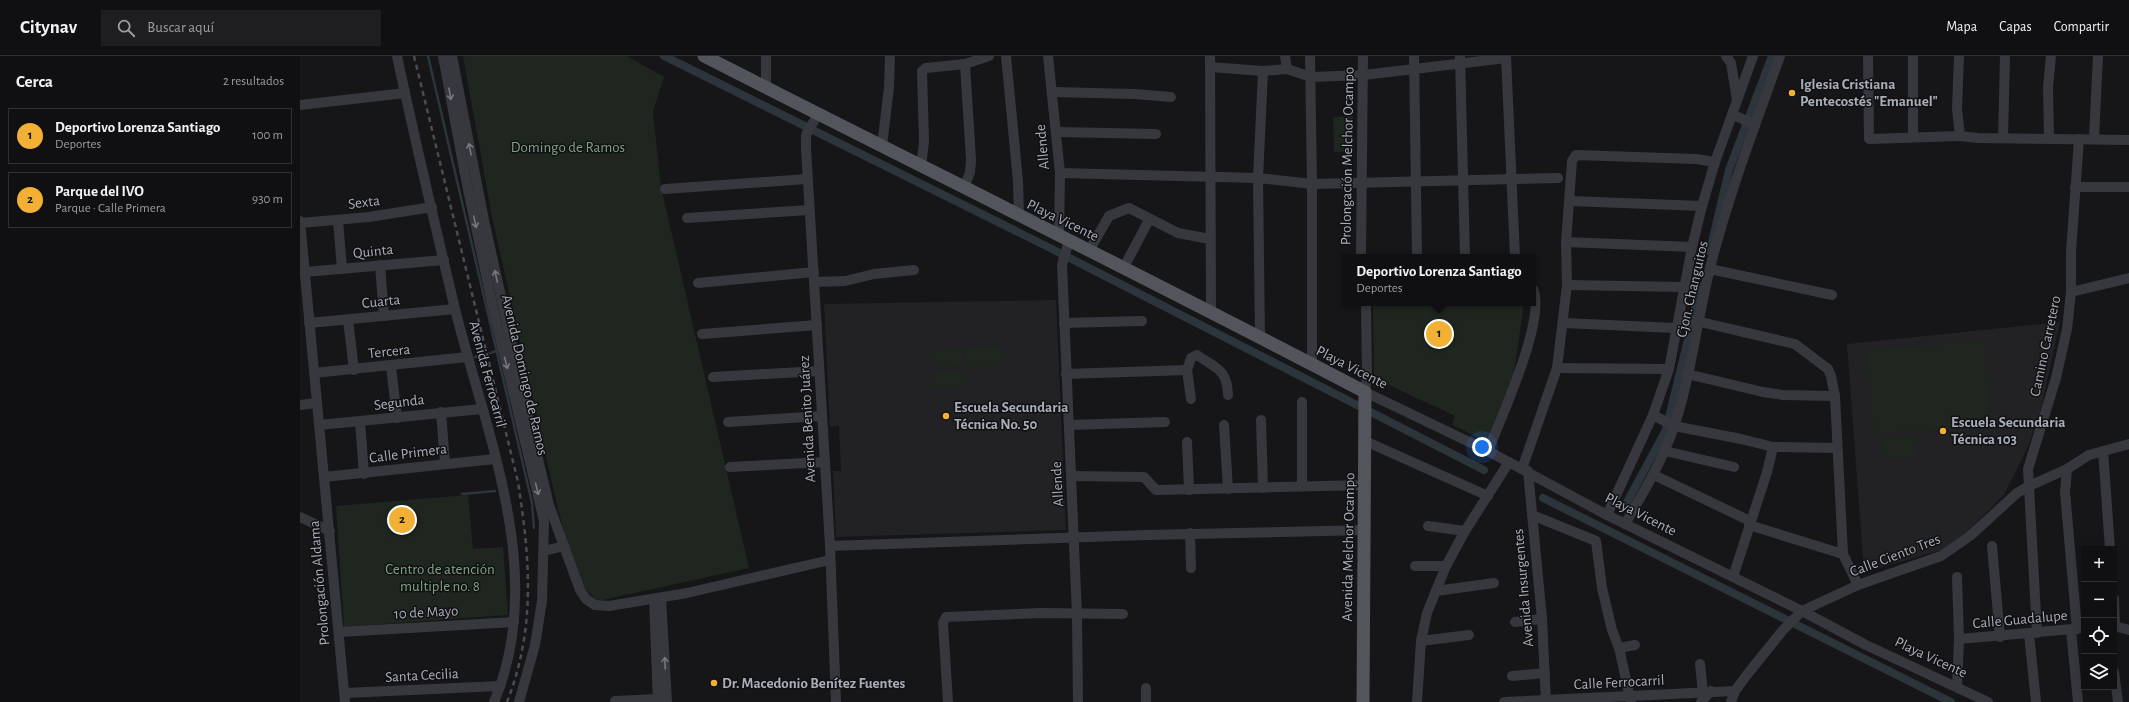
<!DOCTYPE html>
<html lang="es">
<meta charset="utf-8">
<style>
:root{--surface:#101012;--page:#1e1e20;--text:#f1f3f6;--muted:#9c9d9f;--line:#303032;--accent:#f2b134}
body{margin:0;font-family:"Alegreya Sans",sans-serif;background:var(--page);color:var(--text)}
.controls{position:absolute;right:12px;bottom:12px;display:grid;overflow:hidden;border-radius:0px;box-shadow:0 4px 16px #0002}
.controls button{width:36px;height:36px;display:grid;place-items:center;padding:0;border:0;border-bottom:1px solid var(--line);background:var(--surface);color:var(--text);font:20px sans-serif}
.you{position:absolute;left:1182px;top:391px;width:14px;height:14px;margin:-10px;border:3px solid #fff;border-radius:50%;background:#1a73e8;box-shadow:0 0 0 6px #1a73e833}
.badge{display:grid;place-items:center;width:26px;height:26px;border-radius:50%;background:var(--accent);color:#111;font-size:13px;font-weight:700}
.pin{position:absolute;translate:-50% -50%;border:2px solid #fff;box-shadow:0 1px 4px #0006}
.popup{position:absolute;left:1042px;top:198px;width:194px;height:52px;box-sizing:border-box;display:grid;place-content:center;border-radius:0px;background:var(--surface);filter:drop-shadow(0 1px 3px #0005);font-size:13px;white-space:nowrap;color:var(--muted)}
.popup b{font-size:15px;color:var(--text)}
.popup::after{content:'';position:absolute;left:50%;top:100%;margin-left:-8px;border:8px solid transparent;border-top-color:var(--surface)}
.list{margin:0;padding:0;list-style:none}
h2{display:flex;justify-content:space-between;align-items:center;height:52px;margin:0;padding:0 16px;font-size:17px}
h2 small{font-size:13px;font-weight:400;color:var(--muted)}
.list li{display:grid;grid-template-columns:26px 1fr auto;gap:12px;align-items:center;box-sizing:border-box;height:56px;margin:0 8px 8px;padding:0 8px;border:1px solid var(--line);border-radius:0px}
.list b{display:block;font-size:15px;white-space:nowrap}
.list p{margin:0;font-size:13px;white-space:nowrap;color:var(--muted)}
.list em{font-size:13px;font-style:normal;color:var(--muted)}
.icon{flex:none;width:22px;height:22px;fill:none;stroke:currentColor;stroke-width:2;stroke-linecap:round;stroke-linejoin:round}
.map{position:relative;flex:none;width:1829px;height:646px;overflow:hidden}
header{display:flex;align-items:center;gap:24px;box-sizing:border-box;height:56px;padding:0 20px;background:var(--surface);border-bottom:1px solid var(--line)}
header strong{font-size:19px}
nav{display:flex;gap:22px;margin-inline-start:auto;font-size:14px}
.search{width:280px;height:36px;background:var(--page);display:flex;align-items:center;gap:10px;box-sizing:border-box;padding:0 14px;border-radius:0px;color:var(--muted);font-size:15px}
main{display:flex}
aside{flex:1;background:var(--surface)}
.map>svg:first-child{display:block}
</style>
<header>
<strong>Citynav</strong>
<div class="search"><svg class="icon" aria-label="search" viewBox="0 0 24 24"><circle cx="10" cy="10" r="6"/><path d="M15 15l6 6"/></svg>Buscar aquí</div>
<nav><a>Mapa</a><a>Capas</a><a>Compartir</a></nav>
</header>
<main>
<aside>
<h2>Cerca<small>2 resultados</small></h2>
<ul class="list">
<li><span class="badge">1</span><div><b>Deportivo Lorenza Santiago</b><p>Deportes</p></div><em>100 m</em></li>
<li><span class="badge">2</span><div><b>Parque del IVO</b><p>Parque · Calle Primera</p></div><em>930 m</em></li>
</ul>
</aside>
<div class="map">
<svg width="1829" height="646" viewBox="0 0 1829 646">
<rect width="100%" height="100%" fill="#161618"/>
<!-- built -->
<g fill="#222225">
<path d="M756 244 766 474 536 481 533 415H541L540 392 539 370H530L524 248Z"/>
<path d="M1760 266 1740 357 1727 393 1704 439 1666 477 1642 494 1564 516 1547 288Z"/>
</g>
<!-- green -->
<g fill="#1e261f">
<path d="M163 0H327L364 21 353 56 361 131 449 512 298 545 281 529 265 480 257 449 192 161Z"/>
<path d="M1053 60 1054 96H1034L1033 61Z"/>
<path d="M1073 247H1224L1214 317 1188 386 1152 369 1155 360 1074 322Z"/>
<path d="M1685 285 1691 369 1573 378 1567 294Z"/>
<path d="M703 290V310L666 312 665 291Z"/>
<path d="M663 293V309L634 310V294Z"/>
<path d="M663 315 664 331 635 332 634 316Z"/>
<path d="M1615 380 1617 400 1585 402 1583 382Z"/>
<path d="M168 439 173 493 203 491 208 559 44 571 36 450Z"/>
</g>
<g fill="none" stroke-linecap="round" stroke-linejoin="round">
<!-- stream -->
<g stroke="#2c353c" stroke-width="2.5">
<path d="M128 0 232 447 234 472"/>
<path d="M190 297 196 295"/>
<path d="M175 301 180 300"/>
<path d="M162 438 195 435"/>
</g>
<!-- canal -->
<g stroke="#2c353c" stroke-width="8">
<path d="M364 0 754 194 1184 414"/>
<path d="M1410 195 1429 114 1472 0"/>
<path d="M1243 442 1651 646"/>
<path d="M1325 450 1366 374 1401 230"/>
</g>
<!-- minor -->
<g stroke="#37383d" stroke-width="10">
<path d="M97 0C115 85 135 169 155 253 186 378 248 519 194 646"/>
<path d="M143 0 166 124 193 252 244 465 242 545 235 589 219 646"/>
<path d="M152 0 184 164 225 349 249 449 280 534 286 543 295 549 309 550 387 537 530 504"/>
<path d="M466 0V32"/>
<path d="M706 0 718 125 719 160"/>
<path d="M748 0 760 117 759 180"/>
<path d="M910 0 911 257"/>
<path d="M985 0 987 13"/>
<path d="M1010 0 1012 128V308"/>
<path d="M1114 0 1117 201"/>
<path d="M1160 0 1165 201"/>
<path d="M1206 0 1215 201"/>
<path d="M1426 0 1431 7 1437 44"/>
<path d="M1568 0 1569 83 1660 80"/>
<path d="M1659 0 1657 53 1660 80 1678 82 1829 84"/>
<path d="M910 11 963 15 987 13 1011 21 1064 19 1206 2"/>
<path d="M753 36 834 38 871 41"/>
<path d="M0 49 105 37"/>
<path d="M518 58 506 79V93L530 490 536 646"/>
<path d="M1432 58 1455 69"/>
<path d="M757 76 856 78"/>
<path d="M1613 81V0"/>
<path d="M1703 82 1705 0"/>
<path d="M1794 82 1798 0"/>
<path d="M1749 83 1748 32 1751 0"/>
<path d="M582 90 589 31 590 0"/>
<path d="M621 111 624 86 622 15 626 12 665 8 689 0"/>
<path d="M760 117 958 122 1012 128 1258 122"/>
<path d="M1775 131H1829"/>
<path d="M664 132 670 116 671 104 665 8"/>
<path d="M365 133 507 123"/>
<path d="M1270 145 1402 150"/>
<path d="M387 162 509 154"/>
<path d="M38 164 42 213"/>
<path d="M0 165 45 646"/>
<path d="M0 167 69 161 132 151"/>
<path d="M769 185 762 209 777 559 778 646"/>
<path d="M1266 186 1392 191"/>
<path d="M789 195 809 160 829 152 878 177 910 183"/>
<path d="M1061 201 1063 0"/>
<path d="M80 209 84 260"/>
<path d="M824 211 849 164"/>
<path d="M1410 213 1532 239"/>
<path d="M5 216 144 204"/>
<path d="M515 226 545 225 574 218 614 214"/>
<path d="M398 227 514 216"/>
<path d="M1267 229 1384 231"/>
<path d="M1771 236V196L1779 83"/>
<path d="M1379 261 1495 288 1528 313 1531 320 1535 340 1543 498"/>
<path d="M48 264 54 314"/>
<path d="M9 267 155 253"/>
<path d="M764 267 842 265"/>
<path d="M1263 267 1376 272"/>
<path d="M402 278 517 269"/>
<path d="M960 281 958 122 963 15"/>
<path d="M91 310 97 362"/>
<path d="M1257 312 1369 313"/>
<path d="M14 317 167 301"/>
<path d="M766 318 887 314"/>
<path d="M1387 318 1463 336 1483 339 1535 340"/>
<path d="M413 321 519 315"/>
<path d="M1065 336 1188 395 1307 459 1502 555 1566 589 1688 646"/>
<path d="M1065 336 1067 320 1066 247"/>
<path d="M891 343 887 314 891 302 897 299C917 313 927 313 928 339"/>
<path d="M0 349 16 347"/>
<path d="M141 356 145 407"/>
<path d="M1353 359 1374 370 1441 383 1473 391 1537 392"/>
<path d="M961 364 963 432"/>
<path d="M60 366 64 418"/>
<path d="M428 366 522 360"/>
<path d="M19 369 182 353"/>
<path d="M769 369 865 366"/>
<path d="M924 369 928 433"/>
<path d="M1065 385 1188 440"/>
<path d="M887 386 889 434"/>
<path d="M1188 395C1200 364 1247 262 1233 233"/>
<path d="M1365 395 1434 411"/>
<path d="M1803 395 1810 493"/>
<path d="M430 411 525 406"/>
<path d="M1222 413 1257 312 1267 229 1266 186 1272 105 1276 99 1396 103 1415 106"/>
<path d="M1767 413 1765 436 1777 573"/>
<path d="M1228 415 1242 563 1246 646"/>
<path d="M1354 419 1450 465"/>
<path d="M771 420 844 421 856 434 1065 429"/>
<path d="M24 421 195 403"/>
<path d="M1002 430V346"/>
<path d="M1232 459 1296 485 1302 532 1312 574 1319 592 1331 646"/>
<path d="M1307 459 1353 359 1369 313 1392 191 1402 150 1415 106 1453 0"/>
<path d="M0 461 30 475"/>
<path d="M1325 468C1343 437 1362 406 1374 371 1391 320 1397 265 1410 212 1428 140 1455 70 1480 0"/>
<path d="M1449 469 1543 498 1558 529"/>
<path d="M1128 470 1165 475"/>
<path d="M890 477 891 512"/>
<path d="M530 490 847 479 1065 474"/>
<path d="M1692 490 1700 581"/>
<path d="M244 495 264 490"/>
<path d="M1115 510H1146"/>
<path d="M1433 521 1467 416 1473 391"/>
<path d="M1657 521 1659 583 1657 631"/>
<path d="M1136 535 1194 527"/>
<path d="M361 542 367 646"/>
<path d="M354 543 358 646"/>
<path d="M1814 543 1815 570"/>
<path d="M1215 566 1242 563"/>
<path d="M1814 570 1829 574"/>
<path d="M1771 574 1778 646"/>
<path d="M39 576 214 566"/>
<path d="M1737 577 1728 413 1756 322 1767 273 1771 236 1829 222"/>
<path d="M1729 578 1736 646"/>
<path d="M1659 583 1784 572"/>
<path d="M1121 585 1169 579"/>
<path d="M1319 592 1335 589"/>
<path d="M1400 608 1403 636"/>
<path d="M1814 616 1818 646"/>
<path d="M1212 620 1245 617"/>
<path d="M846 632V646"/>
<path d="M45 637 200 630"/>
<path d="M315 645 358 643"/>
<path d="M648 646 643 567 646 561 741 557 823 558"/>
<path d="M1117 646 1121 585 1127 557 1146 510 1165 475 1209 406"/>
<path d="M1204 646 1435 635"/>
<path d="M1401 646 1411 635"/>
<path d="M1431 646 1435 635 1446 620 1483 574 1502 555 1558 529 1641 500 1670 480 1717 437 1729 430 1767 413 1789 399 1829 388"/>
</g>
<!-- major -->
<path stroke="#53555c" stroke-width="13" d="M404 0C624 112 846 221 1065 336L1063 646"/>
<!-- rail -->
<path stroke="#4a4c52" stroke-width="2.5" stroke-dasharray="5 4" stroke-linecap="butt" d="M114 0 218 426C230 503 236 572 207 646"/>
</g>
<!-- one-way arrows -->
<defs><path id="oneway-shaft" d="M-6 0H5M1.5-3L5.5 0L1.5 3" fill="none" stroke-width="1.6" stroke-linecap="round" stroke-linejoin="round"/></defs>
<g stroke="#757881">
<use href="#oneway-shaft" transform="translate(150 38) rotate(80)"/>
<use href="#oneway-shaft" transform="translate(170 93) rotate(-101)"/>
<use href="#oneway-shaft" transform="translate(175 166) rotate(78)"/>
<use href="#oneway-shaft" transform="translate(196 220) rotate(-102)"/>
<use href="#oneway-shaft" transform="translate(206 307) rotate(76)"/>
<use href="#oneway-shaft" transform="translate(237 433) rotate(76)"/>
<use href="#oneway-shaft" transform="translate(365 607) rotate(-92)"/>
</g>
<!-- markers -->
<g fill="#f2b134" stroke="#111113" stroke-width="1.5">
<circle cx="1492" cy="37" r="4"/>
<circle cx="646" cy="360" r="4"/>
<circle cx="1643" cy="375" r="4"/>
<circle cx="414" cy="627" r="4"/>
</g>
<g text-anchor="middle" stroke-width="3" stroke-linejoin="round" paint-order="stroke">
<!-- poi labels -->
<g font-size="15" font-weight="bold" fill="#a8adb8" stroke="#111113" text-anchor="start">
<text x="1500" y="33">Iglesia Cristiana<tspan x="1500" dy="17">Pentecostés "Emanuel"</tspan></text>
<text x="654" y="356">Escuela Secundaria<tspan x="654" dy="17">Técnica No. 50</tspan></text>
<text x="1651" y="371">Escuela Secundaria<tspan x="1651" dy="17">Técnica 103</tspan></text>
<text x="422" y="632">Dr. Macedonio Benítez Fuentes</text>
</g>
<!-- park labels -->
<g font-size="15" fill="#7fa381" stroke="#111113">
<text x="268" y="96">Domingo de Ramos</text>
<text x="140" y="518">Centro de atención<tspan x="140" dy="17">multiple no. 8</tspan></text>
</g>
<!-- street labels -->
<g font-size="15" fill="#a8adb8" stroke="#111113">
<text transform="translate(742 91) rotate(-95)" y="5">Allende</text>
<text transform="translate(1047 100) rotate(-89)" y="5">Prolongación Melchor Ocampo</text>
<text transform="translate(64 146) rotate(-7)" y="5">Sexta</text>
<text transform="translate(763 164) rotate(26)" y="5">Playa Vicente</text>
<text transform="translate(73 195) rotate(-6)" y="5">Quinta</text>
<text transform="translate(1392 233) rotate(-77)" y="5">Cjon. Changuitos</text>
<text transform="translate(81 245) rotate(-6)" y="5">Cuarta</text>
<text transform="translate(1745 290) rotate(-78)" y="5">Camino Carretero</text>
<text transform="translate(89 295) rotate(-6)" y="5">Tercera</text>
<text transform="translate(1052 311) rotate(27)" y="5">Playa Vicente</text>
<text transform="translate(188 318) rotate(75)" y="5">Avenida Ferrocarril</text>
<text transform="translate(225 319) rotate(77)" y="5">Avenida Domingo de Ramos</text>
<text transform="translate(99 346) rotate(-7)" y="5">Segunda</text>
<text transform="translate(507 363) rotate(-93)" y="5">Avenida Benito Juárez</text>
<text transform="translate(108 397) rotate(-7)" y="5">Calle Primera</text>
<text transform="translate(757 428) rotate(-93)" y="5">Allende</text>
<text transform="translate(1341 458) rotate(27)" y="5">Playa Vicente</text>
<text transform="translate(1048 491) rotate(-89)" y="5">Avenida Melchor Ocampo</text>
<text transform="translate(1595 499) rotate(-21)" y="5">Calle Ciento Tres</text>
<text transform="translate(19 527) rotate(-95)" y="5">Prolongación Aldama</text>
<text transform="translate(1223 532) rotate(-95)" y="5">Avenida Insurgentes</text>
<text transform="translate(126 556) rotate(-3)" y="5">10 de Mayo</text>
<text transform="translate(1720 563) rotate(-5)" y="5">Calle Guadalupe</text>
<text transform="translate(1631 601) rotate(25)" y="5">Playa Vicente</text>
<text transform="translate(122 619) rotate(-3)" y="5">Santa Cecilia</text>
<text transform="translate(1319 626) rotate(-3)" y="5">Calle Ferrocarril</text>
</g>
</g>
</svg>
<div class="controls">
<button>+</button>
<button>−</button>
<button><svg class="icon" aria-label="locate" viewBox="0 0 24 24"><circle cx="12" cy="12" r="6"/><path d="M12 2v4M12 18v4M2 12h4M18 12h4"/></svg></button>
<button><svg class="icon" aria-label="layers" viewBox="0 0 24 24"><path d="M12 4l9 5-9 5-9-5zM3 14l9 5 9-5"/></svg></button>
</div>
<div class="you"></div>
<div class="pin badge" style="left:1139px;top:278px">1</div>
<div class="popup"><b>Deportivo Lorenza Santiago</b>Deportes</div>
<div class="pin badge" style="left:102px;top:464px">2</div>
</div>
</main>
